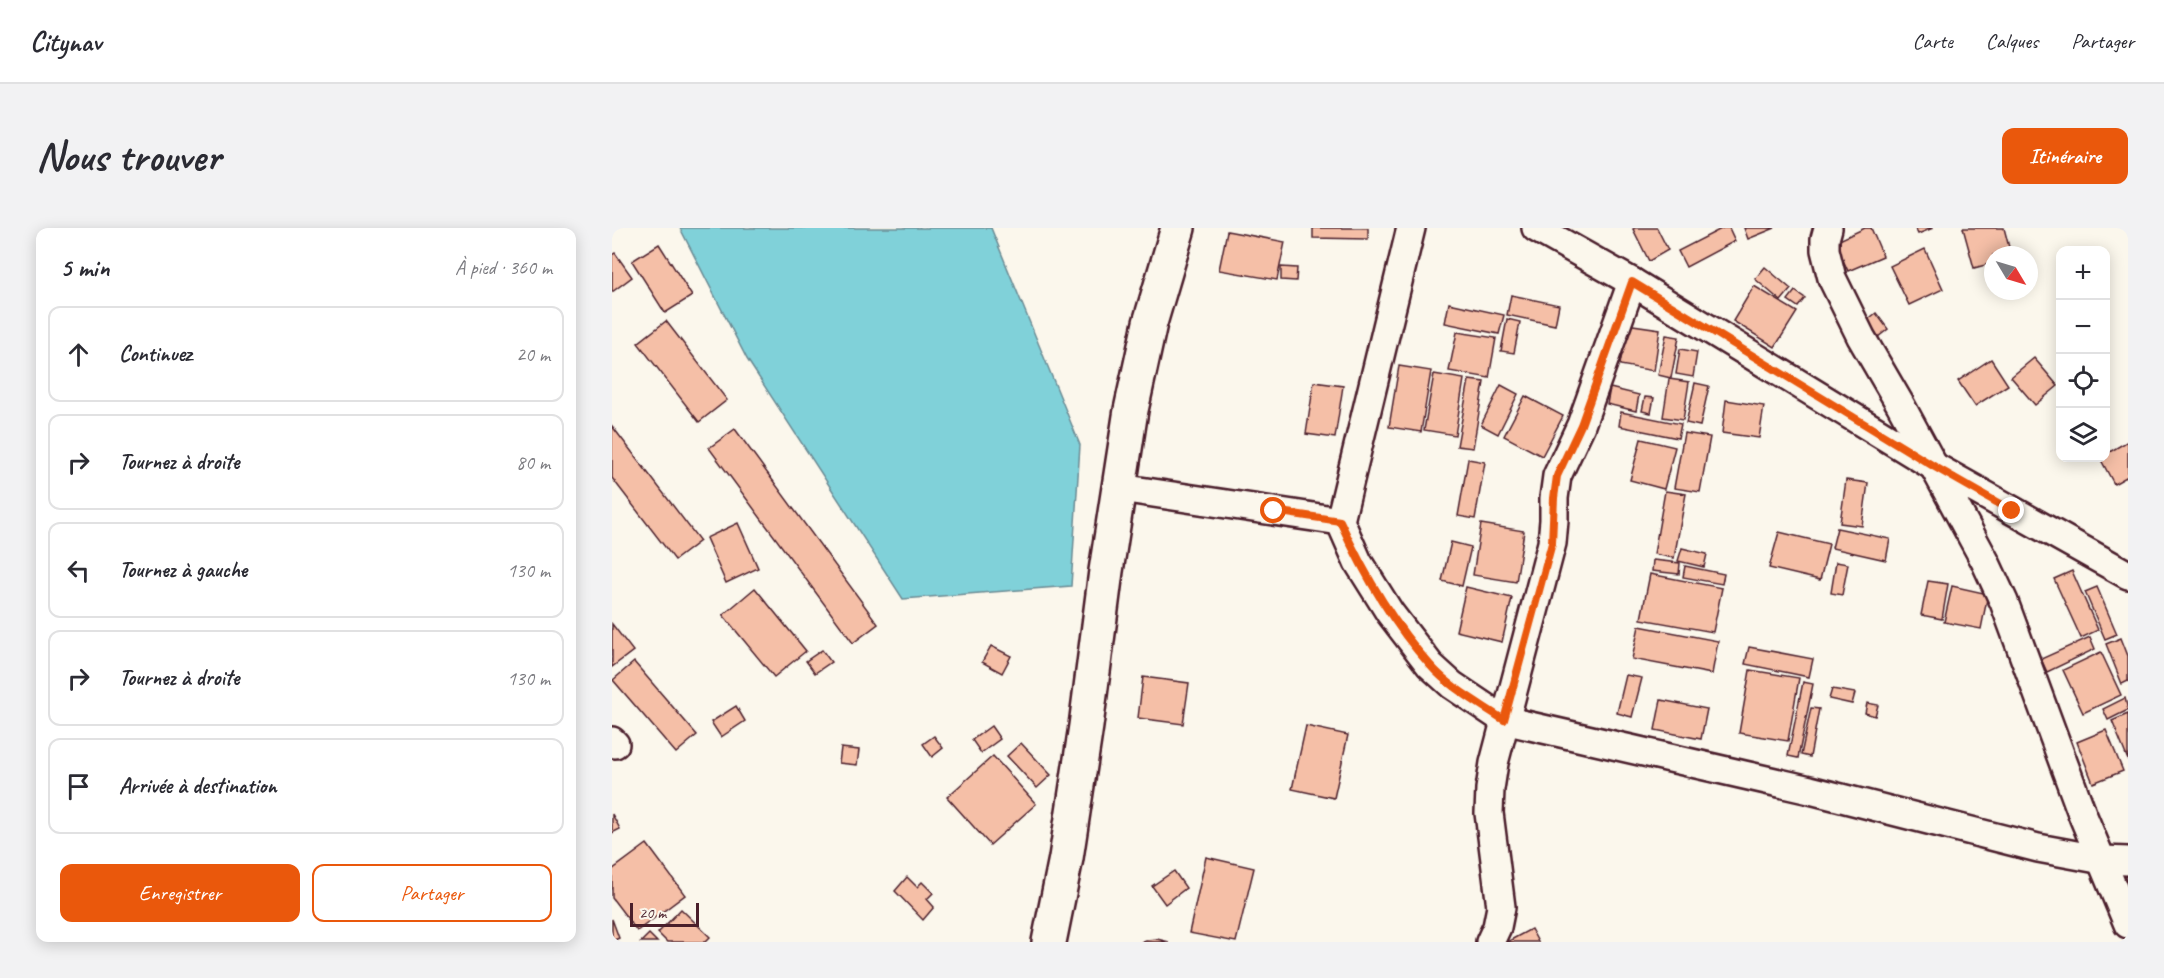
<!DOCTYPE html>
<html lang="fr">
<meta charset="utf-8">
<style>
:root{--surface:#fff;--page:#f2f2f3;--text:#2b2b33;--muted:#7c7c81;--line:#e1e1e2;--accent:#ea580c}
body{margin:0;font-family:Caveat,sans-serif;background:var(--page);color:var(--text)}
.controls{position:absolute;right:18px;top:18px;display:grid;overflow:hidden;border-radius:12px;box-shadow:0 3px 15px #0003}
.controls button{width:54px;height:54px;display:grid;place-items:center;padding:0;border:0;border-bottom:2px solid var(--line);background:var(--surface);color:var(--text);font:30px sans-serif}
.compass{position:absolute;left:1372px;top:18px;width:54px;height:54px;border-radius:50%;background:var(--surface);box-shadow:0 3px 15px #0003;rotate:128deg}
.scale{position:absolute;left:18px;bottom:15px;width:69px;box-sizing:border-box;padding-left:6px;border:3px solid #4a1f2b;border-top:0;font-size:16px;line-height:21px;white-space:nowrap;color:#4a1f2b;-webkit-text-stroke:4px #fbf7ec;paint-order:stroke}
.stop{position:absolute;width:18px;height:18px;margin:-14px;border:4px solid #ea580c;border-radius:50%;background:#fff}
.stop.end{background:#ea580c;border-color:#fff;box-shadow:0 2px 6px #0008}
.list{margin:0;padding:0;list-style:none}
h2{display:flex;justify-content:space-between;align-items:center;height:78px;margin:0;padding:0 24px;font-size:26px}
h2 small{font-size:20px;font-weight:400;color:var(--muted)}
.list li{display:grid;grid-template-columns:39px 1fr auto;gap:18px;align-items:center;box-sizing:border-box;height:96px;margin:0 12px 12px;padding:0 12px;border:2px solid var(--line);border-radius:12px}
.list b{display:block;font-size:22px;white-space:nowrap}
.list em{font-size:20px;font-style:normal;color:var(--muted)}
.actions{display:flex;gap:12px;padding:18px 24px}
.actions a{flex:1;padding:14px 0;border:2px solid var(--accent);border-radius:12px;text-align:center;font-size:21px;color:var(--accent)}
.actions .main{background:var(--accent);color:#fff}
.icon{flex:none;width:33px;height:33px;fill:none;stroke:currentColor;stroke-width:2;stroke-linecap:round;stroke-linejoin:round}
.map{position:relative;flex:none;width:1516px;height:714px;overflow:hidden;border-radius:12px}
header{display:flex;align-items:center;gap:36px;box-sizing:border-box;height:84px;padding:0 30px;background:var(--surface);border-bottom:2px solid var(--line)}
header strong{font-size:28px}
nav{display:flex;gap:33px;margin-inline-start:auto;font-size:21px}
.intro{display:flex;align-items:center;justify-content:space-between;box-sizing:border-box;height:144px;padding:0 36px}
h1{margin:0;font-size:42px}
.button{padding:15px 27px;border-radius:12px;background:var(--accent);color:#fff;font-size:21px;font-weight:700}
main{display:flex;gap:36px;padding:0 36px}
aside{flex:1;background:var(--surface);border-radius:12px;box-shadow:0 3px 15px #0003}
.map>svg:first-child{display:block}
</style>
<header>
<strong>Citynav</strong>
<nav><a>Carte</a><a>Calques</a><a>Partager</a></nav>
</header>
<div class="intro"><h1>Nous trouver</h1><a class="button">Itinéraire</a></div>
<main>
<aside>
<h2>5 min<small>À pied · 360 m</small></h2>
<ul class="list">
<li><svg class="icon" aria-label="ahead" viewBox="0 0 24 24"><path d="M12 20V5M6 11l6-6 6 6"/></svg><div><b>Continuez</b></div><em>20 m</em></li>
<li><svg class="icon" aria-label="right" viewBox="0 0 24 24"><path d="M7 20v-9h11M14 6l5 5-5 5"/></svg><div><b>Tournez à droite</b></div><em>80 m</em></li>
<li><svg class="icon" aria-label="left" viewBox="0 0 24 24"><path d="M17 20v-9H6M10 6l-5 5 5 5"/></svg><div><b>Tournez à gauche</b></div><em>130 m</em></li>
<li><svg class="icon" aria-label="right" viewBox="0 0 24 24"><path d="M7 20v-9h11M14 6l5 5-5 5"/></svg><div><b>Tournez à droite</b></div><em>130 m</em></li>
<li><svg class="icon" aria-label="arrive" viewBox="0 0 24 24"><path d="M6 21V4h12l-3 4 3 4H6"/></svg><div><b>Arrivée à destination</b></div></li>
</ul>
<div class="actions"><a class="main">Enregistrer</a><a>Partager</a></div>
</aside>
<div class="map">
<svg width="1516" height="714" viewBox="0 0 1516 714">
<rect width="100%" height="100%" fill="#fbf7ec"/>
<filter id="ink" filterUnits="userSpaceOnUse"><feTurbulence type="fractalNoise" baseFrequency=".0167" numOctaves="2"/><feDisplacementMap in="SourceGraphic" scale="12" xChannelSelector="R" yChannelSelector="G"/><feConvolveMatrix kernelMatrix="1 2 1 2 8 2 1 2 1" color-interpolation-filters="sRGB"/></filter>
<g filter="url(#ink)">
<!-- water -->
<path fill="#80d1d9" stroke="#6a8a93" stroke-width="1.5" d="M68 0H379L468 217 459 358 291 371 135 131Z"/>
<!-- building -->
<g fill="#f5bfa7" stroke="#4a1f2b" stroke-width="1.5">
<path d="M701 0H756V11L701 10Z"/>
<path d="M1023 0H1045L1056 22 1037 33 1021 1Z"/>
<path d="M1111 0H1117L1123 13 1074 39 1066 23Z"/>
<path d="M1132 0H1163L1136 11Z"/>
<path d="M1253 0H1259L1271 28 1236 43 1223 14Z"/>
<path d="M1303 0H1321L1306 6Z"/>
<path d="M1351 0H1392L1399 27H1381V35L1362 40Z"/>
<path d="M615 3 673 14 665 52 607 42Z"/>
<path d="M47 16 80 68 53 85 20 33Z"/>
<path d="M1313 21 1331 61 1297 77 1278 38Z"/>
<path d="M3 25 20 49 0 64V27Z"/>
<path d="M669 39 685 40 684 53 669 52Z"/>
<path d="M1153 39 1179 61 1169 73 1143 51Z"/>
<path d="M1142 58 1185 84 1163 119 1121 93Z"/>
<path d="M1183 63 1193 70 1186 79 1176 72Z"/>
<path d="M899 67 947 77 943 97 895 87Z"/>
<path d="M837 75 892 87 887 106 833 95Z"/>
<path d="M1264 85 1276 101 1261 113 1249 97Z"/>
<path d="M895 91 908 94 902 125 889 123Z"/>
<path d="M54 93 115 172 87 194 26 115Z"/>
<path d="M1014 96 1048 101 1042 143 1008 137Z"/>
<path d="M845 104 884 110 877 150 837 143Z"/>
<path d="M1054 107 1067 109 1059 150 1046 147Z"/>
<path d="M1068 121 1085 124 1081 149 1064 146Z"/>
<path d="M1422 130 1446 158 1423 177 1399 149Z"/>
<path d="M1379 131 1396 157 1363 178 1346 153Z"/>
<path d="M787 138 819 143 809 204 777 199Z"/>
<path d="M822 146 852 151 843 207 812 202Z"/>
<path d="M1057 151 1077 154 1071 192 1051 189Z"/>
<path d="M857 152 872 154 861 220 845 218Z"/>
<path d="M702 154 731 158 723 210 694 206Z"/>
<path d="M1083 155 1097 158 1088 198 1074 195Z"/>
<path d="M889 157 906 166 886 206 869 197Z"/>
<path d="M998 160 1027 167 1024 183 995 176Z"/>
<path d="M913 168 951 188 930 228 892 208Z"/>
<path d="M1033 169 1042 170 1039 185 1030 183Z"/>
<path d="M1114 172 1152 178 1147 210 1110 205Z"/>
<path d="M1009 184 1069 196 1066 210 1007 198Z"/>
<path d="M0 198 88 313 63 332 0 250Z"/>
<path d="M123 201 266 396 241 415 97 220Z"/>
<path d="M1072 205 1098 209 1088 264 1062 260Z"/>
<path d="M1029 211 1063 219 1052 261 1018 252Z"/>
<path d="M1516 213V248L1502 256 1488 230H1494V226Z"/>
<path d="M856 231 873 234 863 291 846 288Z"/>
<path d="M1234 252 1256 255 1250 298 1228 295Z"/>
<path d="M1053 263 1074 266 1062 330 1042 326Z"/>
<path d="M126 295 146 340 114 355 94 310Z"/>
<path d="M869 296 912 303 904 354 861 347Z"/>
<path d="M1225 300 1278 311 1274 332 1220 320Z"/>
<path d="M1167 304 1217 316 1208 352 1157 340Z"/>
<path d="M839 314 859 319 850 358 830 353Z"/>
<path d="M1070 320 1095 326 1092 339 1066 333Z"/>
<path d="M1041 332 1068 335 1067 346 1040 343Z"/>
<path d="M1224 334 1236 336 1230 367 1219 365Z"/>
<path d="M1073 338 1112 346 1110 356 1071 349Z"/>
<path d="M1460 343 1486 402 1469 410 1442 351Z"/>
<path d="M1038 346 1110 360 1101 404 1029 391Z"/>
<path d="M1316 353 1336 356 1330 391 1309 387Z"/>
<path d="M1340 358 1376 366 1369 401 1332 394Z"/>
<path d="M854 359 900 370 890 414 844 403Z"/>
<path d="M1485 359 1505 406 1493 411 1473 364Z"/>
<path d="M143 360 194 423 162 449 111 387Z"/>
<path d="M0 396 21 423 0 439Z"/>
<path d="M1027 398 1106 413 1100 446 1020 431Z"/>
<path d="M1478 409 1483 421 1435 444 1429 431Z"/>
<path d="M1509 410 1516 428V453L1510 456 1494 416Z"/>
<path d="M379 418 399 428 390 445 370 434Z"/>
<path d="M1137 419 1201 431 1197 449 1133 436Z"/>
<path d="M210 422 219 434 203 445 194 433Z"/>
<path d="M1489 424 1509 467 1471 485 1451 442Z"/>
<path d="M22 434 85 507 64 525 1 452Z"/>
<path d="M1138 442 1187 450 1176 513 1127 505Z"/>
<path d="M1014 447 1030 450 1020 489 1005 485Z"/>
<path d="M531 449 577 455 571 496 526 490Z"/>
<path d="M1191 454 1201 456 1186 530 1176 528Z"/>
<path d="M1220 461 1243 465 1240 476 1217 471Z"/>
<path d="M1513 470 1516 482 1496 492 1491 481Z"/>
<path d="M1049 472 1095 481 1089 511 1043 502Z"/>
<path d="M1255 475 1266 477 1263 488 1253 485Z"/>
<path d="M124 478 133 493 109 509 99 494Z"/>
<path d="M1199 480 1207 481 1198 529 1189 527Z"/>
<path d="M1516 486V532L1500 493Z"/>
<path d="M379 498 388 511 369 525 360 512Z"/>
<path d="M694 498 736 507 722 570 680 561Z"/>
<path d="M1494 502 1511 543 1481 555 1465 514Z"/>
<path d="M322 508 331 520 320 529 311 516Z"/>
<path d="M409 515 439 547 425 560 395 528Z"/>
<path d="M229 520 247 522 245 537 227 535Z"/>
<path d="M381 528 424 576 378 617 335 569Z"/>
<path d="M0 586 8 601 0 605Z"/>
<path d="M35 616 73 667 25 703 0 670V642Z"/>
<path d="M594 629 642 640 624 714 577 705Z"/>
<path d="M562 643 574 660 553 676 540 658Z"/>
<path d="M295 649 305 659 310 654 321 665 315 671 322 679 311 692 283 663Z"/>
<path d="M69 681 98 709 93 714H55L46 705Z"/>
<path d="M0 691 7 710 0 713Z"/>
<path d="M919 701 926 714H895Z"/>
<path d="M37 706 45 714H29Z"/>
<path d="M545 711 557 714H529L534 712Z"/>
</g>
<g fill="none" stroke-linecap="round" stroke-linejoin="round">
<defs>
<g id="minor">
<path d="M799 0 728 293 746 334 778 385 818 437 840 457 892 492 1198 562 1426 620 1491 632 1516 633"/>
<path d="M924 0 1020 54 1323 239 1516 347"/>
<path d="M1216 0 1213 11V22L1220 50 1249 109 1288 176 1373 333 1392 374 1471 588 1516 696"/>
<path d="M508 260 728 293"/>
<path d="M0 513 3 516"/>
<path d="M878 714 885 699 889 679 877 585 878 561 882 535 940 315 942 292V270L945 248 969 197 1020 54"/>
</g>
<path id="major" d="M437 714 454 630 474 498 494 343 519 182 538 95 566 0"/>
</defs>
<!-- minor casing -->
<use href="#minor" stroke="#4a1f2b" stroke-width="32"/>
<!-- major casing -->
<use href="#major" stroke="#4a1f2b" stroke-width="38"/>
<!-- minor -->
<use href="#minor" stroke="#fbf7ec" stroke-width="27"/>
<!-- major -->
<use href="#major" stroke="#fbf7ec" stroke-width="33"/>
</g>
</g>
<g fill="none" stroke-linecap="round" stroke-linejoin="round" filter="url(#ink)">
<!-- route -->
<path stroke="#ea580c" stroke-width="8" d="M662 283 728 293C751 344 780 395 818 437 838 460 867 475 892 492L940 315 942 270 945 248 969 197 1020 54 1323 239 1400 283"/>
</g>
</svg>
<div class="controls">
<button>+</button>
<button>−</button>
<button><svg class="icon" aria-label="locate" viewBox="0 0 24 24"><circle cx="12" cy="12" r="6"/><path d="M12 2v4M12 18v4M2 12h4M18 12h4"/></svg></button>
<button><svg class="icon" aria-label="layers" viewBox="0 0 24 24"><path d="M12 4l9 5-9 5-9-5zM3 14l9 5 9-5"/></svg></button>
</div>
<svg class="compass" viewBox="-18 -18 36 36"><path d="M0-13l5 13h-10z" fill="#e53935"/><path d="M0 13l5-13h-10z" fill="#7c7c81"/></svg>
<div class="scale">20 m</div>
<div class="stop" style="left:662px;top:283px"></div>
<div class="stop end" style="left:1400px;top:283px"></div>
</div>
</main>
